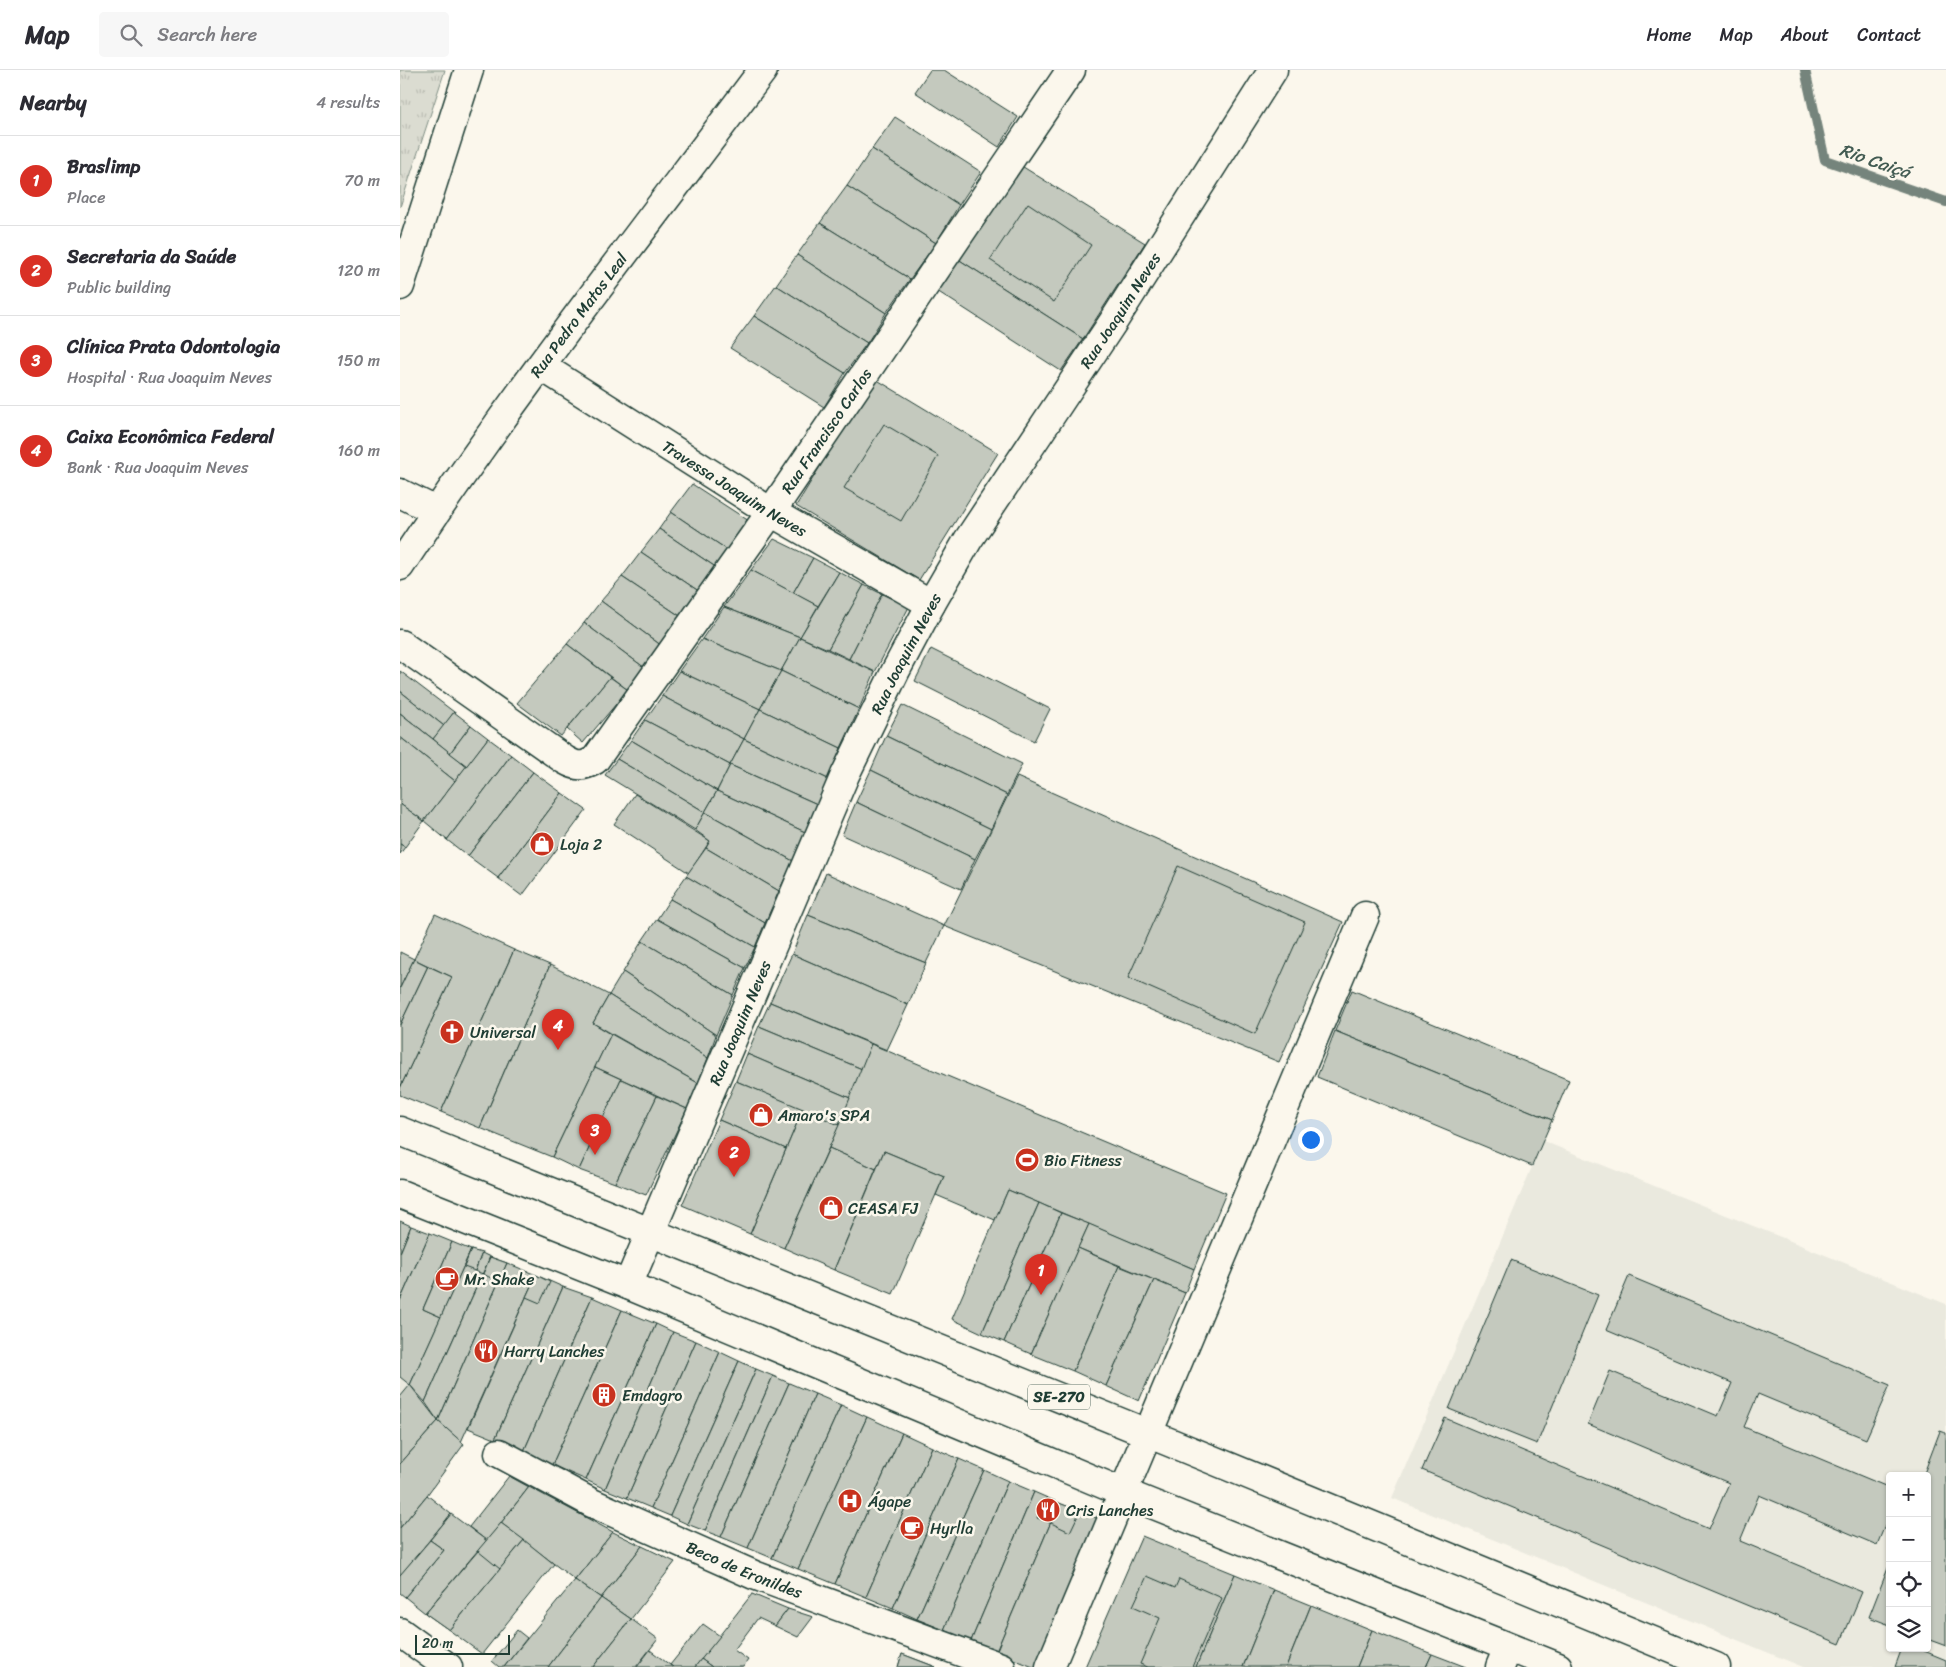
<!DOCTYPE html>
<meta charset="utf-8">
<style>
:root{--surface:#fff;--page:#f7f7f7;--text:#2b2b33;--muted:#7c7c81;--line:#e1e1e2;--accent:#d93025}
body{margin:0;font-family:Sriracha,sans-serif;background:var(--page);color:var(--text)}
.controls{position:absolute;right:15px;bottom:15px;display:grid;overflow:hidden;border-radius:5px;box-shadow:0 1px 4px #0004}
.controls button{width:45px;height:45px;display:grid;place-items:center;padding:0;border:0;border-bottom:1px solid var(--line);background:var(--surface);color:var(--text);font:25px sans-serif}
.scale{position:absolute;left:15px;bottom:12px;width:95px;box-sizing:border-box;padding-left:5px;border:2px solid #1f3d34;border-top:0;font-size:14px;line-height:18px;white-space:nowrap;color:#1f3d34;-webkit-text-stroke:4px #fbf7ec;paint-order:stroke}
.you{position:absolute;left:910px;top:1069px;width:18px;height:18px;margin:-12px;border:4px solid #fff;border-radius:50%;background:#1a73e8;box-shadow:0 0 0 8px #1a73e833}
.badge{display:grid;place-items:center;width:32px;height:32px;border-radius:50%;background:var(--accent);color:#fff;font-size:16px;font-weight:700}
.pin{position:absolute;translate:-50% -41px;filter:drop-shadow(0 1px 2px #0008)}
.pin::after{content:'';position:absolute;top:26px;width:18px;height:15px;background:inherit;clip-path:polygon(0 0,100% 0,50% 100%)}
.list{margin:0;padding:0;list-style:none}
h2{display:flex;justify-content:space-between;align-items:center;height:65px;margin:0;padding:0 20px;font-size:21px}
h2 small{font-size:16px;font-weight:400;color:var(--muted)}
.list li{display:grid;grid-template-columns:32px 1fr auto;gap:15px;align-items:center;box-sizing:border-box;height:90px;padding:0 20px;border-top:1px solid var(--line)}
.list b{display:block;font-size:19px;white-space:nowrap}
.list p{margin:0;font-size:16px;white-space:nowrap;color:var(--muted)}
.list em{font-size:16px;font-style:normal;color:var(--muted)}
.icon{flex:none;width:28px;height:28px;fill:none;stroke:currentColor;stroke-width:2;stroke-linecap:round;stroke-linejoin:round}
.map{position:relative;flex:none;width:1546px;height:1597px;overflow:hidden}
header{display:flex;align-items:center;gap:30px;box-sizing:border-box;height:70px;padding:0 25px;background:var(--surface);border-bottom:1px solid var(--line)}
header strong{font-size:24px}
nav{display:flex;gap:28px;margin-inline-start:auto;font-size:18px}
.search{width:350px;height:45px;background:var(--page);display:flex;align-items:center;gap:12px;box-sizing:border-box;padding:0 18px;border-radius:5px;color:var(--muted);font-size:19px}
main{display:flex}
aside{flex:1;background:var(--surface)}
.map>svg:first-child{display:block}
</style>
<header>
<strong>Map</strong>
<div class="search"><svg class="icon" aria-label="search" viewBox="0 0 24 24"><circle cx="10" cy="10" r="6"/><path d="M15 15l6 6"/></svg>Search here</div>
<nav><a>Home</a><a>Map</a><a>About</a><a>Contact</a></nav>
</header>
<main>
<aside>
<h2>Nearby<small>4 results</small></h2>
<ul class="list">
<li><span class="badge">1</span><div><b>Braslimp</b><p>Place</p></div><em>70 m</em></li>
<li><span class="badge">2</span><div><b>Secretaria da Saúde</b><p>Public building</p></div><em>120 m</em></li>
<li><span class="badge">3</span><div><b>Clínica Prata Odontologia</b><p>Hospital · Rua Joaquim Neves</p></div><em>150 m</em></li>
<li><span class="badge">4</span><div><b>Caixa Econômica Federal</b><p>Bank · Rua Joaquim Neves</p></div><em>160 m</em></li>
</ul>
</aside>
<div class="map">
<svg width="1546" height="1597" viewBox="0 0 1546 1597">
<defs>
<pattern id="park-tufts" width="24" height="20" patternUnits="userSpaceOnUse" patternTransform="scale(1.25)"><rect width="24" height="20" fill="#dbdcd1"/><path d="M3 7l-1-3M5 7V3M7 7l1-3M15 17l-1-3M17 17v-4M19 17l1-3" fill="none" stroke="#bcbeb4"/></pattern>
</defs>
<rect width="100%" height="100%" fill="#fbf7ec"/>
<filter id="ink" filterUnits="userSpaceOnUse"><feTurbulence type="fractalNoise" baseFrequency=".02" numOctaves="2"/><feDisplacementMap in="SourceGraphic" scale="10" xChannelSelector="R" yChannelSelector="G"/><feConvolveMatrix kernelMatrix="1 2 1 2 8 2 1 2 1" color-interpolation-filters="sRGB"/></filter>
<g filter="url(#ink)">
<!-- built -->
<g fill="#eae9de" fill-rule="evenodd">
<path d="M1143 1071 1546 1234V1597H1403L992 1428ZM1490 1406H1527V1578H1490Z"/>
<path d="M0 1307 10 1315 0 1327Z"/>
</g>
<!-- park -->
<path fill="url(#park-tufts)" stroke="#7d8c82" d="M0 0H45L0 137Z"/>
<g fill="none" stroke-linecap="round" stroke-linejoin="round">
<!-- stream -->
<path stroke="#74847b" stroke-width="10" d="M1405 0 1425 90 1546 132"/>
</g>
<!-- building -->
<g fill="#c4c9be" stroke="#1f3d34">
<path d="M530 0H544L618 47 599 77 515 22Z"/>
<path d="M495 47 581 102 559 135 472 79Z"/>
<path d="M472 79 559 135 536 173 447 116Z"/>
<path d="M620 95 745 173 683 269 558 189Z"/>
<path d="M447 116 536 173 510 209 420 153Z"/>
<path d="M628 133 691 175 654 232 590 190Z"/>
<path d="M420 153 510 209 486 243 397 185Z"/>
<path d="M397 185 486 243 467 273 376 215Z"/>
<path d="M558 189 683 269 661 301 537 221Z"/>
<path d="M376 215 467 273 445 303 354 246Z"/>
<path d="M354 246 445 303 424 337 330 278Z"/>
<path d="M474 308 598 383 519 510 396 436Z"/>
<path d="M484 354 538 386 501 451 444 418Z"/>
<path d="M292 414 349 451 329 481 271 442Z"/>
<path d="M271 442 329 481 317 498 259 459Z"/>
<path d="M259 459 317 498 300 522 241 482Z"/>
<path d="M374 469 413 488 393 523 351 500Z"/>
<path d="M241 482 300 522 283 548 222 507Z"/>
<path d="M413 488 439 502 418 536 393 523Z"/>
<path d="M351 500 418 536 400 567 324 537Z"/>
<path d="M439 502 464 515 428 579 400 567Z"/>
<path d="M222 507 283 548 262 576 201 531Z"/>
<path d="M464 515 482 524 449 589 428 579Z"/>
<path d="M482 524 509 537 475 602 449 589Z"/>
<path d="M201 531 262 576 245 598 184 553Z"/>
<path d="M324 537 400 567 381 601 302 569Z"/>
<path d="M184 553 245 598 228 620 167 574Z"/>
<path d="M400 567 475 602 459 639 381 601Z"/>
<path d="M302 569 381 601 360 639 279 601Z"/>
<path d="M167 574 210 607 161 666 117 633Z"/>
<path d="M531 579 650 639 634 671 515 611Z"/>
<path d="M0 601 54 642 44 656 0 621Z"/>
<path d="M279 601 360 639 344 669 262 626Z"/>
<path d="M381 601 459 639 441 678 360 639Z"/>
<path d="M210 607 228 620 183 673 167 659Z"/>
<path d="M0 621 44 656 33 669 0 643Z"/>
<path d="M262 626 344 669 330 695 245 650Z"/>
<path d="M502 635 622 694 607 725 486 666Z"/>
<path d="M360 639 441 678 428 709 344 669Z"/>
<path d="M54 642 71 655 50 683 33 669Z"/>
<path d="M0 643 67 696 55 711 0 667Z"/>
<path d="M245 650 330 695 317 721 231 670Z"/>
<path d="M71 655 88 668 67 696 50 683Z"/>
<path d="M486 666 607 725 591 759 471 700Z"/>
<path d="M0 667 55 711 24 751 0 734Z"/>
<path d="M88 668 111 685 47 770 24 751Z"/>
<path d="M344 669 428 709 417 734 330 695Z"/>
<path d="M231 670 317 721 305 742 217 689Z"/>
<path d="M111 685 133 702 68 786 47 770Z"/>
<path d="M217 689 305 742 295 760 205 705Z"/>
<path d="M330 695 417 734 405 762 317 721Z"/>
<path d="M471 700 591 759 575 789 456 732Z"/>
<path d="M133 702 162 723 98 808 68 786Z"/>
<path d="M617 707 943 852 879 992 544 856Z"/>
<path d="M317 721 405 762 393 791 305 742Z"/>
<path d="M162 723 186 740 122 826 98 808Z"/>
<path d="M235 724 310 771 289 803 214 754Z"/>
<path d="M456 732 575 789 561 819 442 765Z"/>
<path d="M0 734 24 751 5 777 0 774Z"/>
<path d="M305 742 393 791 379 821 306 778 310 771 295 760Z"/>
<path d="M0 774 5 777 0 784Z"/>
<path d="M306 778 379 821 365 853 286 806Z"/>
<path d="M778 796 905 852 855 964 728 908Z"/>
<path d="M426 803 544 856 526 893 408 845Z"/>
<path d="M286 806 365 853 355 877 270 829Z"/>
<path d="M270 829 355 877 345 898 257 849Z"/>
<path d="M35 844 114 880 41 1042 0 1025V1018L52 907 14 889Z"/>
<path d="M408 845 526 893 508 935 392 884Z"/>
<path d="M257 849 345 898 333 925 242 871Z"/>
<path d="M242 871 333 925 316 965 223 902Z"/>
<path d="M114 880 150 895 80 1058 41 1042Z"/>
<path d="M0 882 14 889 0 918Z"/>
<path d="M392 884 508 935 487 980 370 932Z"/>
<path d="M14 889 28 896 0 955V918Z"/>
<path d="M150 895 209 925 193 953 211 964 152 1087 80 1058Z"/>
<path d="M28 896 52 907 0 1018V955Z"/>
<path d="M223 902 316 965 308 988 209 925Z"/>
<path d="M952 920 1169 1010 1152 1050 935 961Z"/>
<path d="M209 925 308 988 298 1013 193 953Z"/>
<path d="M370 932 471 974 462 999 359 956Z"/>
<path d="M359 956 462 999 450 1028 347 984Z"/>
<path d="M935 961 1152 1050 1132 1096 917 1007Z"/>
<path d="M211 964 298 1013 287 1039 195 997Z"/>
<path d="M471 974 826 1123 794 1199 608 1120 595 1150 536 1125 544 1106 484 1081 476 1099 429 1078Z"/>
<path d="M347 984 450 1028 439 1055 336 1011Z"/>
<path d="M195 997 221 1009 179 1100 152 1087Z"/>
<path d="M221 1009 257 1026 215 1113 179 1100Z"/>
<path d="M336 1011 403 1039 386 1079 319 1050Z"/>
<path d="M257 1026 287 1039 246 1125 215 1113Z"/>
<path d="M403 1039 439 1055 384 1178 350 1164Z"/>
<path d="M319 1050 386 1079 350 1164 282 1135Z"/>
<path d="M429 1078 476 1099 434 1200 384 1178Z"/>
<path d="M484 1081 544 1106 493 1224 434 1200Z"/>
<path d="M608 1120 639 1133 582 1263 552 1249Z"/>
<path d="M639 1133 661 1143 604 1272 582 1263Z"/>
<path d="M661 1143 689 1154 631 1284 604 1272Z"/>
<path d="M0 1151 11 1156 0 1183Z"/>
<path d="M689 1154 794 1199 785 1223 678 1178Z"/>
<path d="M11 1156 30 1163 0 1231V1183Z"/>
<path d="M30 1163 52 1172 23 1239 41 1247 10 1315 0 1307V1231Z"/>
<path d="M52 1172 71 1180 41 1247 23 1239Z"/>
<path d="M678 1178 719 1196 673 1301 631 1284Z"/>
<path d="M71 1180 90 1187 25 1332 10 1315Z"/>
<path d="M71 1180 82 1183 75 1201 64 1197Z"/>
<path d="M82 1183 90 1187 83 1204 75 1201Z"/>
<path d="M90 1187 107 1193 38 1351 25 1332Z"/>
<path d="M90 1187 107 1193 99 1212 83 1204Z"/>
<path d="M1111 1190 1198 1225 1137 1374 1049 1339Z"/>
<path d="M107 1193 136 1205 61 1372 38 1351Z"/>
<path d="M719 1196 754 1210 706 1316 673 1301Z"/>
<path d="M136 1205 163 1217 95 1369 68 1358Z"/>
<path d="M136 1205 150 1212 140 1233 126 1227Z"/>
<path d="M1229 1206 1490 1315 1466 1369 1358 1324 1344 1357 1490 1418V1443L1477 1475 1359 1425 1340 1471 1462 1522 1440 1574 1022 1400 1045 1348 1309 1459 1329 1413 1188 1354 1210 1301 1318 1346 1332 1313 1206 1260Z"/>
<path d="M754 1210 785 1223 739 1331 706 1316Z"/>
<path d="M163 1217 192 1227 124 1381 95 1369Z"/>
<path d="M192 1227 222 1240 152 1395 124 1381Z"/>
<path d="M222 1240 256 1254 186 1410 152 1395Z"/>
<path d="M256 1254 273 1262 205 1419 186 1410Z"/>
<path d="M273 1262 296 1271 227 1428 205 1419Z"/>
<path d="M296 1271 320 1282 251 1438 227 1428Z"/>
<path d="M320 1282 339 1291 270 1446 251 1438Z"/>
<path d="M339 1291 356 1299 287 1454 270 1446Z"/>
<path d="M356 1299 373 1306 305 1461 287 1454Z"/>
<path d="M373 1306 389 1313 321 1467 305 1461Z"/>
<path d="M389 1313 415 1324 348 1478 321 1467Z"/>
<path d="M10 1315 38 1351 0 1394V1327Z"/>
<path d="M415 1324 441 1335 372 1488 348 1478Z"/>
<path d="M441 1335 467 1347 398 1499 372 1488Z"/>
<path d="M467 1347 502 1363 435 1514 398 1499Z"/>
<path d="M38 1351 64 1374 27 1425 0 1458V1394Z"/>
<path d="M1540 1361 1546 1363V1576L1527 1569V1406H1523Z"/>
<path d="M502 1363 532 1377 466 1527 435 1514Z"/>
<path d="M532 1377 559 1389 493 1538 466 1527Z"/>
<path d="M559 1389 584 1400 517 1549 493 1538Z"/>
<path d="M584 1400 608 1411 544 1560 517 1549Z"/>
<path d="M109 1406 129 1417 87 1471 69 1457Z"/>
<path d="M608 1411 634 1422 571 1571 544 1560Z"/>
<path d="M129 1417 213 1462 175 1510 101 1453Z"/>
<path d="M634 1422 659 1433 596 1582 571 1571Z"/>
<path d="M27 1425 51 1444 0 1506V1458Z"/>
<path d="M646 1428 659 1433 651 1453 637 1448Z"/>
<path d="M659 1433 699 1449 635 1597H633L596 1582Z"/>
<path d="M659 1433 680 1441 670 1462 651 1453Z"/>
<path d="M51 1444 87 1471 25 1543 5 1527 44 1480 30 1470Z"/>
<path d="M101 1453 124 1470 49 1560 25 1543Z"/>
<path d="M213 1462 242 1476 201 1528 175 1510Z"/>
<path d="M742 1466 835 1504 796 1597H685Z"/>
<path d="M30 1470 44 1480 5 1527 0 1523V1505Z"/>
<path d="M124 1470 154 1494 82 1584 49 1560Z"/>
<path d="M242 1476 275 1492 231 1549 201 1528Z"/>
<path d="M78 1481 100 1499 49 1560 25 1543Z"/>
<path d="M1490 1493V1555L1469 1547Z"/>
<path d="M835 1504 874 1520 843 1597H796Z"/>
<path d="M747 1506 775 1518 779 1509 822 1528 792 1597H748L740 1594 760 1548 733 1536Z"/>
<path d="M175 1510 201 1528 148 1597H104Z"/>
<path d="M874 1520 911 1535 886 1597H843Z"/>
<path d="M352 1524 388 1539 375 1556 358 1548 334 1580 348 1590 343 1597H312L301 1589Z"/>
<path d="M201 1528 231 1549 193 1597H148Z"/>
<path d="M911 1535 972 1560 957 1597H886Z"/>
<path d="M388 1539 413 1547 398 1567 375 1556Z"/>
<path d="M231 1549 258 1569 236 1597H193Z"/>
<path d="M303 1554 320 1566 295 1597H273L270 1595Z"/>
<path d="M117 1560 127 1568 104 1597H99L92 1591Z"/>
<path d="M972 1560 1032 1584 1026 1597H957Z"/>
<path d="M1502 1578H1517L1546 1590V1597H1495Z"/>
<path d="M250 1580 270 1595 273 1597H237Z"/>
<path d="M502 1584 536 1597H498Z"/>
<path d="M502 1584 536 1597H498Z"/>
<path d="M1032 1584 1066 1597H1026Z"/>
<path d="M301 1589 312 1597H295Z"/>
</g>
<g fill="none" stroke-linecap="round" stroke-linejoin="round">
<defs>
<g id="minor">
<path d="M0 216 69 0"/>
<path id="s1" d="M141 296 371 442 531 534"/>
<path d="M0 423 36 441"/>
<path id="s2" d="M0 496C113 325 240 164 363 0"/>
<path id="s3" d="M0 574 165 690C177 697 183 697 195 690L371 442 671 0"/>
<path id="s4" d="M228 1215 445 705 496 600 531 534 568 470 713 252 873 0"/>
<path id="s5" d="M99 1383 192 1433 354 1505 601 1597"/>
<path d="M0 1562 48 1597"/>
<path d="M650 1597 965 846"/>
<path d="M1100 1597 1108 1578"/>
</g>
<g id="primary">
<path d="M0 1061 769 1372 1316 1597"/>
<path d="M0 1124 228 1215 722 1422 1158 1597"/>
</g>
</defs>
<!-- minor casing -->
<use href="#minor" stroke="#1f3d34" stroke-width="31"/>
<!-- primary casing -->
<use href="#primary" stroke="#1f3d34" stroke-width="31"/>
<!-- minor -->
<use href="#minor" stroke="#fbf7ec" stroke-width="28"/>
<!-- primary -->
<use href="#primary" stroke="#fbf7ec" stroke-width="28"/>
</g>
</g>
<!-- icons -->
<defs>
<symbol id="shop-disc" viewBox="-11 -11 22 22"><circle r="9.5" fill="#c8321e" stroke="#fbf7ec"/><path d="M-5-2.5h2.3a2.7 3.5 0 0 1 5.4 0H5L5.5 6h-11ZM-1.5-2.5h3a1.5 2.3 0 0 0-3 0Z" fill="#fff"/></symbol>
<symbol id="church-disc" viewBox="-11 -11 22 22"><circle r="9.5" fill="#c8321e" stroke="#fbf7ec"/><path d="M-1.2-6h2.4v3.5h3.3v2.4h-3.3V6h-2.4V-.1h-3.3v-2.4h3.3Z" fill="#fff"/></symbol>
<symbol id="stadium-disc" viewBox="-11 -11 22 22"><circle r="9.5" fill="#c8321e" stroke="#fbf7ec"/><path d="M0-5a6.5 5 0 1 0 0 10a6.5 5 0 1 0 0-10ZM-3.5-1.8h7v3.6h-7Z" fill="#fff"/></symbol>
<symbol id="cafe-disc" viewBox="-11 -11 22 22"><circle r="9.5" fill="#c8321e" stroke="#fbf7ec"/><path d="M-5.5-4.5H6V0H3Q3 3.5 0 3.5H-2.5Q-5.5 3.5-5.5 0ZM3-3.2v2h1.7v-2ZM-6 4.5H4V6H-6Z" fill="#fff"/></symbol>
<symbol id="restaurant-disc" viewBox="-11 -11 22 22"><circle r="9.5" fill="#c8321e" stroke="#fbf7ec"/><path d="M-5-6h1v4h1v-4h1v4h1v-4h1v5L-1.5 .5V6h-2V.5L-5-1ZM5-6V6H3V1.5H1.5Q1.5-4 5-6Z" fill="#fff"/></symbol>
<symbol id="building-disc" viewBox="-11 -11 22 22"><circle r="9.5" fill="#c8321e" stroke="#fbf7ec"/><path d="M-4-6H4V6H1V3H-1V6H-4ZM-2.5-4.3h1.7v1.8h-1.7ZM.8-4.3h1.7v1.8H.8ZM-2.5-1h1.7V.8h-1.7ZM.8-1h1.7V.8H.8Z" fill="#fff"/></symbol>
<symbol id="hospital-disc" viewBox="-11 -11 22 22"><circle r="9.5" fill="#c8321e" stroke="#fbf7ec"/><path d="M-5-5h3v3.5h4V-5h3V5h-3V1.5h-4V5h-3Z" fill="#fff"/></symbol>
</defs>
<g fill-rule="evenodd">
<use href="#shop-disc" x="128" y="760" width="28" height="28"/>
<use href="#church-disc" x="38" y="948" width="28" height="28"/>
<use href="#shop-disc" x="347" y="1031" width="28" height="28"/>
<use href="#stadium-disc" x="613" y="1076" width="28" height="28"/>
<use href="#shop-disc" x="417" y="1124" width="28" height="28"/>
<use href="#cafe-disc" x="33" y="1195" width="28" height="28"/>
<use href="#restaurant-disc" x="72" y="1267" width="28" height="28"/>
<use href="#building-disc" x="190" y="1311" width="28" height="28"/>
<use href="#hospital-disc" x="436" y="1417" width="28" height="28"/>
<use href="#restaurant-disc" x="634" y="1426" width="28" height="28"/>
<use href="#cafe-disc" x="498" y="1444" width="28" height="28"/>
</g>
<g text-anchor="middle" stroke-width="5" stroke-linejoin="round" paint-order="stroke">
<!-- shield labels -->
<rect fill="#fbf7ec" stroke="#61756b" stroke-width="1" x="628" y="1314.5" width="62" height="25" rx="4"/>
<g font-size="15" font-weight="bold" fill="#1f3d34">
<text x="659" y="1332">SE-270</text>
</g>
<!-- street labels -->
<g font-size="16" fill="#1f3d34" stroke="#fbf7ec">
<text dy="6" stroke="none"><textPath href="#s4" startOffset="1095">Rua Joaquim Neves</textPath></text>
<text dy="6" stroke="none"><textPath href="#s2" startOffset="308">Rua Pedro Matos Leal</textPath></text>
<text dy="6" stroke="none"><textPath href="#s3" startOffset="636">Rua Francisco Carlos</textPath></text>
<text dy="6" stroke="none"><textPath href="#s1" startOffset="229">Travessa Joaquim Neves</textPath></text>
<text dy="6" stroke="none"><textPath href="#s4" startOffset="690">Rua Joaquim Neves</textPath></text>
<text dy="6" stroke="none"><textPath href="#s4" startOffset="285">Rua Joaquim Neves</textPath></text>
<text dy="6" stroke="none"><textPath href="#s5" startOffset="272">Beco de Eronildes</textPath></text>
</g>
<!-- poi labels -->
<g font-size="16" fill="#1f3d34" stroke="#fbf7ec" text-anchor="start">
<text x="160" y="780">Loja 2</text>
<text x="70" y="968">Universal</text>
<text x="378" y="1051">Amaro's SPA</text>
<text x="644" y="1096">Bio Fitness</text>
<text x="448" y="1144">CEASA FJ</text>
<text x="64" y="1215">Mr. Shake</text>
<text x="104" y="1287">Harry Lanches</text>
<text x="222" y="1331">Emdagro</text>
<text x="468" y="1437">Ágape</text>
<text x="666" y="1446">Cris Lanches</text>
<text x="530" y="1464">Hyrlla</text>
</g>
<!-- water labels -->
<g font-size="18" font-style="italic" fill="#425b52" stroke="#fbf7ec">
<text transform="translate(1475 91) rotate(19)" y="6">Rio Caiçá</text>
</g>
</g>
</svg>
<div class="controls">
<button>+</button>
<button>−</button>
<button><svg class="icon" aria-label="locate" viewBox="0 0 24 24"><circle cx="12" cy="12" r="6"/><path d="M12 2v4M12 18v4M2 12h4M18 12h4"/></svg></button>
<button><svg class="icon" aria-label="layers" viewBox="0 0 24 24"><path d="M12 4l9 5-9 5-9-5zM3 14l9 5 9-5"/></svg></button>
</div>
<div class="scale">20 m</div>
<div class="you"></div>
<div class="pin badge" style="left:641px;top:1225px">1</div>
<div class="pin badge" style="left:334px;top:1107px">2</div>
<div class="pin badge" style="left:195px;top:1085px">3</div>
<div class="pin badge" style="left:158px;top:980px">4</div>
</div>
</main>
